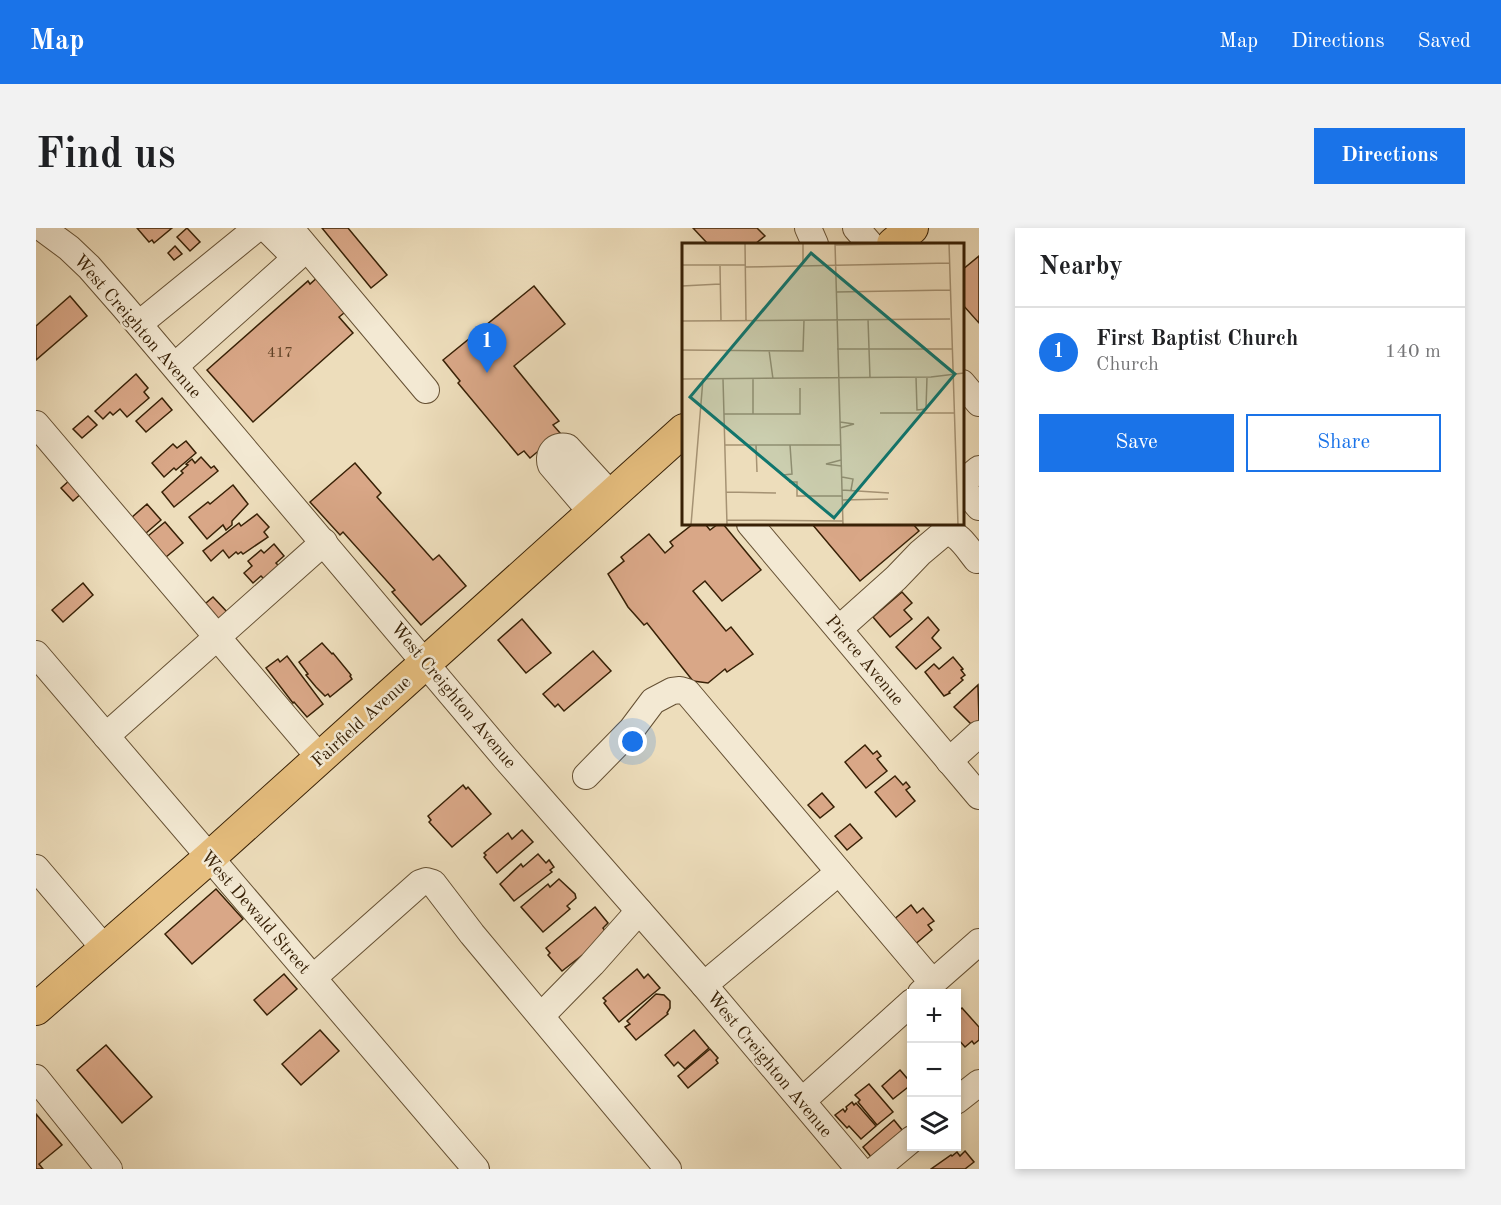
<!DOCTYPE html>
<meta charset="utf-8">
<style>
:root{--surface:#fff;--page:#f2f2f2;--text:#202124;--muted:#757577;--line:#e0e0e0;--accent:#1a73e8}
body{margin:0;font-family:"Old Standard TT",serif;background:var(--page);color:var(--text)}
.controls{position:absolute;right:18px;bottom:18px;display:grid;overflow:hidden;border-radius:0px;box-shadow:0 3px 9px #0003}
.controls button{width:54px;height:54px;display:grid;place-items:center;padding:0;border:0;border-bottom:2px solid var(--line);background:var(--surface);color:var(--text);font:30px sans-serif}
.you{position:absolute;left:597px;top:514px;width:21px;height:21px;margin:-15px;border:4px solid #fff;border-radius:50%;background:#1a73e8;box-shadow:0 0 0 9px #1a73e833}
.badge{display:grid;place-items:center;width:39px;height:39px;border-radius:50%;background:var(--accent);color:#fff;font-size:20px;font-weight:700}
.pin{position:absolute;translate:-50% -50px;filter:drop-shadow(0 2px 3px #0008)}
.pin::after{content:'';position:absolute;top:32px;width:21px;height:18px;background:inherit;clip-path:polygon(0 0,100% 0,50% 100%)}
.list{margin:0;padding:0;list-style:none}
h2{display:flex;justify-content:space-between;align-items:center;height:78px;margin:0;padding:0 24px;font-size:26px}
h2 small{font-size:20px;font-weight:400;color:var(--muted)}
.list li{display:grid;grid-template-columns:39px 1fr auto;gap:18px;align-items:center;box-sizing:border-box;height:90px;padding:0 24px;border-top:2px solid var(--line)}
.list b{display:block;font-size:22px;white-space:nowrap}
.list p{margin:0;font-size:20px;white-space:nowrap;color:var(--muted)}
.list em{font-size:20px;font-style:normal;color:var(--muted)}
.actions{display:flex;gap:12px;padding:18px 24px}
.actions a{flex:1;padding:14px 0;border:2px solid var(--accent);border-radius:0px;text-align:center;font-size:21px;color:var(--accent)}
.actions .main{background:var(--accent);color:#fff}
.icon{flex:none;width:33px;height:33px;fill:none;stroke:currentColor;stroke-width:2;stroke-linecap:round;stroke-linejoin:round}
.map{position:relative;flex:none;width:943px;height:941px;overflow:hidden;border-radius:0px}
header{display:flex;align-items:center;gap:36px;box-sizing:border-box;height:84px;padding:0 30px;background:var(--accent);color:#fff}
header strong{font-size:28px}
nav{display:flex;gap:33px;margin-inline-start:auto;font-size:21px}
.intro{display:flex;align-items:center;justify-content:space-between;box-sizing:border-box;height:144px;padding:0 36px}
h1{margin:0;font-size:42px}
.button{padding:15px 27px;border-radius:0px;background:var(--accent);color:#fff;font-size:21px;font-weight:700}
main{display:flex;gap:36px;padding:0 36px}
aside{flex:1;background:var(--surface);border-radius:0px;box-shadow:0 3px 9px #0003}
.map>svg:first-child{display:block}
</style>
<header>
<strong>Map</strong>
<nav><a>Map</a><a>Directions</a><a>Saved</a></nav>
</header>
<div class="intro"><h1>Find us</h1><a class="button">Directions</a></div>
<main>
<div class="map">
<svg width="943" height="941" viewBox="0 0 943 941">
<rect width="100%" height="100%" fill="#edddbb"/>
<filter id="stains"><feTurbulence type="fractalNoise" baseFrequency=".00333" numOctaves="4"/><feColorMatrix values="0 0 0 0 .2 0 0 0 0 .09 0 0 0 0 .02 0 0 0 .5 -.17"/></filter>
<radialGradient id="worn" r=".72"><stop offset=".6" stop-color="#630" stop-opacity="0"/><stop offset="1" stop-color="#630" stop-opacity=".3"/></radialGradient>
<!-- building -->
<g fill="#d9a787" stroke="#382106" stroke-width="1.5">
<path d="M101 0H136L118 15 116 12 113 14Z"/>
<path d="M151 0 164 14 154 23 141 9Z"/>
<path d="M286 0H312L351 47 335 60Z"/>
<path d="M657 0H721L729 8 719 16H672Z"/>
<path d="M139 18 146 26 138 32 132 25Z"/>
<path d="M943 28V95L926 76V42Z"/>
<path d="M283 48 313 81 303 89 317 105 217 194 171 142 272 53 274 56Z"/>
<path d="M498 58 529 96 478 138 523 193 517 197 524 205 494 230 488 223 482 227 422 155 424 153 407 132Z"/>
<path d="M34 68 51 88 0 132V98Z"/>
<path d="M100 146 112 160 108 164 113 170 91 189 84 181 77 187 74 184 67 191 59 183Z"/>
<path d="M126 170 136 182 110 204 100 193Z"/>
<path d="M52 188 61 197 46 210 37 201Z"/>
<path d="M150 213 160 225 140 242 138 240 128 249 116 235 137 216 141 220Z"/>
<path d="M165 229 175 240 178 238 182 243 138 279 126 264 147 245 145 243 152 237 150 236 156 231 159 235Z"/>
<path d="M319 235 345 265 341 269 397 332 403 327 430 358 385 397 356 364 359 362 307 304 304 307 274 274Z"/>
<path d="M35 251 47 264 37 273 25 260Z"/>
<path d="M197 257 212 276 196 293V297L190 302 187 297 171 311 153 289 172 274 174 276Z"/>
<path d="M111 276 125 292 109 306 95 290Z"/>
<path d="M221 286 233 299 228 304 232 309 207 326 205 324 202 326 200 324 193 330 187 322 175 333 167 323 203 295 205 298Z"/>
<path d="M129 294 147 315 130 329 112 308Z"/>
<path d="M657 296H669L674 302 682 296H687L725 342 686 373 669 353 657 363 690 403 695 399 717 426 691 444 689 441 672 455 657 453 611 395 608 397 592 379 572 346 588 333 585 329 613 306 629 325 637 318 634 314Z"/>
<path d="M776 296H877L883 303 824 353Z"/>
<path d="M238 316 248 328 240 335 245 340 230 353 225 348 217 355 208 345 216 338 212 333 225 322 228 325Z"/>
<path d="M47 355 57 367 27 394 16 382Z"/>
<path d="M866 364 876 375 868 382 876 391 854 409 837 389Z"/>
<path d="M177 369 193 386 178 398 163 381Z"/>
<path d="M892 389 903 402 896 410 905 420 880 441 860 419Z"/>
<path d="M486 391 515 425 490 445 462 412Z"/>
<path d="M286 415 296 426 297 425 315 447 314 448 316 451 294 469 292 466 289 468 280 459 270 447 272 446 263 434Z"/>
<path d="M557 423 575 443 528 483 522 476 519 479 507 466Z"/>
<path d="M251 428 287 476 271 489 258 474 257 475 230 440 242 431 244 434Z"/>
<path d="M917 429 927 441 925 442 929 447 925 450 927 452 913 464 914 465 908 468 889 444 898 436 903 441Z"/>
<path d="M942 457 943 494 937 498 918 479Z"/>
<path d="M829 517 837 526 841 523 845 528 841 531 851 543 830 560 809 534Z"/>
<path d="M859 548 867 557 870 554 874 559 870 562 879 573 860 589 839 564Z"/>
<path d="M427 557 430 561 432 559 455 586 416 619 393 594 395 592 392 588Z"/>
<path d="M786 565 798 579 784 590 772 577Z"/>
<path d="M814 596 826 610 811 622 799 608Z"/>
<path d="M486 602 497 614 461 645 448 629 450 627 448 625 472 605 476 611Z"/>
<path d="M502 626 510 635 513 632 518 639 514 642 516 644 478 673 464 656 485 636 487 639Z"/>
<path d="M523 651 539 666 540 670 531 678 534 681 507 704 485 679 512 656 514 659Z"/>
<path d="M180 661 207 691 156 736 129 706Z"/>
<path d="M875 677 881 685 887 680 898 693 892 697 896 702 877 718 856 693Z"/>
<path d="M559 679 572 695 567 700 572 707 526 743 512 727 514 725 510 720Z"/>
<path d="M601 741 608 750 612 746 624 760 583 794 568 775 570 773 567 770Z"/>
<path d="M248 746 261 761 231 787 218 772Z"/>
<path d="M620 766 628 767 634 773V780L631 785 632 786 600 812 589 799 594 796 591 793Z"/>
<path d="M926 780 943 799V812L938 816 936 813 929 819 920 809V785Z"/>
<path d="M284 802 303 823 265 857 246 836Z"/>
<path d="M658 802 673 820 649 841 642 834 638 838 629 827Z"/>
<path d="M70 817 116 869 86 895 41 842Z"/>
<path d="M674 821 682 830 680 832 682 835 652 860 642 848Z"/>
<path d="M864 842 876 856 857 871 846 858Z"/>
<path d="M833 856 857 884 841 897 822 874 824 872 819 867Z"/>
<path d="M816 874 818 877 820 875 840 898 825 911 813 898 811 900 799 887 807 881 809 884 811 881 810 879Z"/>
<path d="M0 886 26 917 3 936 7 941H0Z"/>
<path d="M858 892 871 908 840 935 827 919Z"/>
<path d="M929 923 938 934 929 941H895L915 927 916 928 921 924 924 928Z"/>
</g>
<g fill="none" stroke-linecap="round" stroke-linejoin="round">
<defs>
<g id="minor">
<path d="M6 0 33 20 53 39 88 79 470 531 668 757 823 941"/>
<path d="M254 0 390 162"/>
<path d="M772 0 779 16"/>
<path d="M820 0 834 16"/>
<path d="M103 96 221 0"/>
<path d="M139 138 260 30 230 0"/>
<path d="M926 155 943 175"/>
<path d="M0 196 284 530"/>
<path d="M926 255 943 241"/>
<path d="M926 259 943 279"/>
<path d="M556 285 515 237C511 226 519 216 531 219L575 267"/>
<path d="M714 296 943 568"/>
<path d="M803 401 860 350 884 325 909 304C923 304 933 323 941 332"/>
<path d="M0 426 440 941"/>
<path d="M70 508 288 314"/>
<path d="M913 533 943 506"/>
<path d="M550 548 596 501 617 473 636 463 644 462 651 464 897 755"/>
<path d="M0 640 69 721"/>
<path d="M277 750 384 655 390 653 397 655 436 706 632 941"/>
<path d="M668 757 803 644"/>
<path d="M885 765 943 714"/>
<path d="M505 788 556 736 603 683"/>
<path d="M0 850 73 941"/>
<path d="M766 873 876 774"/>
<path d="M920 873 943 855"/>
<path d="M840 941 876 911"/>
</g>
<g id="major">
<path d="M857 16 876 0"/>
<path d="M0 781 174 629 648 202"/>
</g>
</defs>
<!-- minor casing -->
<use href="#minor" stroke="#655033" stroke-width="28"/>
<!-- major casing -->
<use href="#major" stroke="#382106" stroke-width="34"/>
<!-- minor -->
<use href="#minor" stroke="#f3e9d3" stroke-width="26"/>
<!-- major -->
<use href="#major" stroke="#e6be7e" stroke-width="32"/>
</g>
<g text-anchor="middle" stroke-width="5" stroke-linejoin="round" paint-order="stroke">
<!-- number labels -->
<g font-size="15" fill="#604226">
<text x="244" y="129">417</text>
</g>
<!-- street labels -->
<g font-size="18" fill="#382106" stroke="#f3e9d3">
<text transform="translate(102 98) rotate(49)" y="6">West Creighton Avenue</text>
<text transform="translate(829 432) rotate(50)" y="6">Pierce Avenue</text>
<text transform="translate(418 467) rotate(50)" y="6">West Creighton Avenue</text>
<text transform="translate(325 493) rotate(-42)" y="6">Fairfield Avenue</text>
<text transform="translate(220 684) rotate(49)" y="6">West Dewald Street</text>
<text transform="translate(734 836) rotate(50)" y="6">West Creighton Avenue</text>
</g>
</g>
<!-- overview -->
<g transform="translate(646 15)">
<rect width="282" height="282" fill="#edddbb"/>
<path fill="none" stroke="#a59273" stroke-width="1.5" d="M63 0 64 77M153 0 161 282M267 0 276 282M153 2 274 0M121 21V0M0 22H63M38 23 39 78M63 24 268 20M0 43 38 41M154 49 268 47M186 76 188 135M0 78 268 76M155 106H270M0 107 121 108 122 77M87 107 91 136M234 134 235 167 244 166 245 134M0 136 249 134 282 130M41 136 45 282M198 170H272M42 171H118V145M71 171V136M158 179 172 181 158 185M43 202H159M74 202 75 229M159 217 144 221 159 223M101 232 110 231 108 202M160 234 171 236 169 247M107 239H115V253H160M160 247 207 250M44 249 94 250M160 257 206 256M45 277 161 278M9 282 21 136"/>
<path fill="#0f766e" fill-opacity="0.15" stroke="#0f766e" stroke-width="3" d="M129 10 273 131 152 275 8 154Z"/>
<rect width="282" height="282" fill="none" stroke="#382106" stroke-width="3"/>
</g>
<rect width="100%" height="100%" filter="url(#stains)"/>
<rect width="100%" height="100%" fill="url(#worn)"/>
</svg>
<div class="controls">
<button>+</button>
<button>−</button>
<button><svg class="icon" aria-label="layers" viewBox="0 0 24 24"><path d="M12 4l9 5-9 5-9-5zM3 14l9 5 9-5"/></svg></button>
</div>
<div class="you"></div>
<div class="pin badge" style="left:451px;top:145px">1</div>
</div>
<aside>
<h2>Nearby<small></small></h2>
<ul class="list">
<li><span class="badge">1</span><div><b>First Baptist Church</b><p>Church</p></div><em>140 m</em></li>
</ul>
<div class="actions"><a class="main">Save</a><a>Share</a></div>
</aside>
</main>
